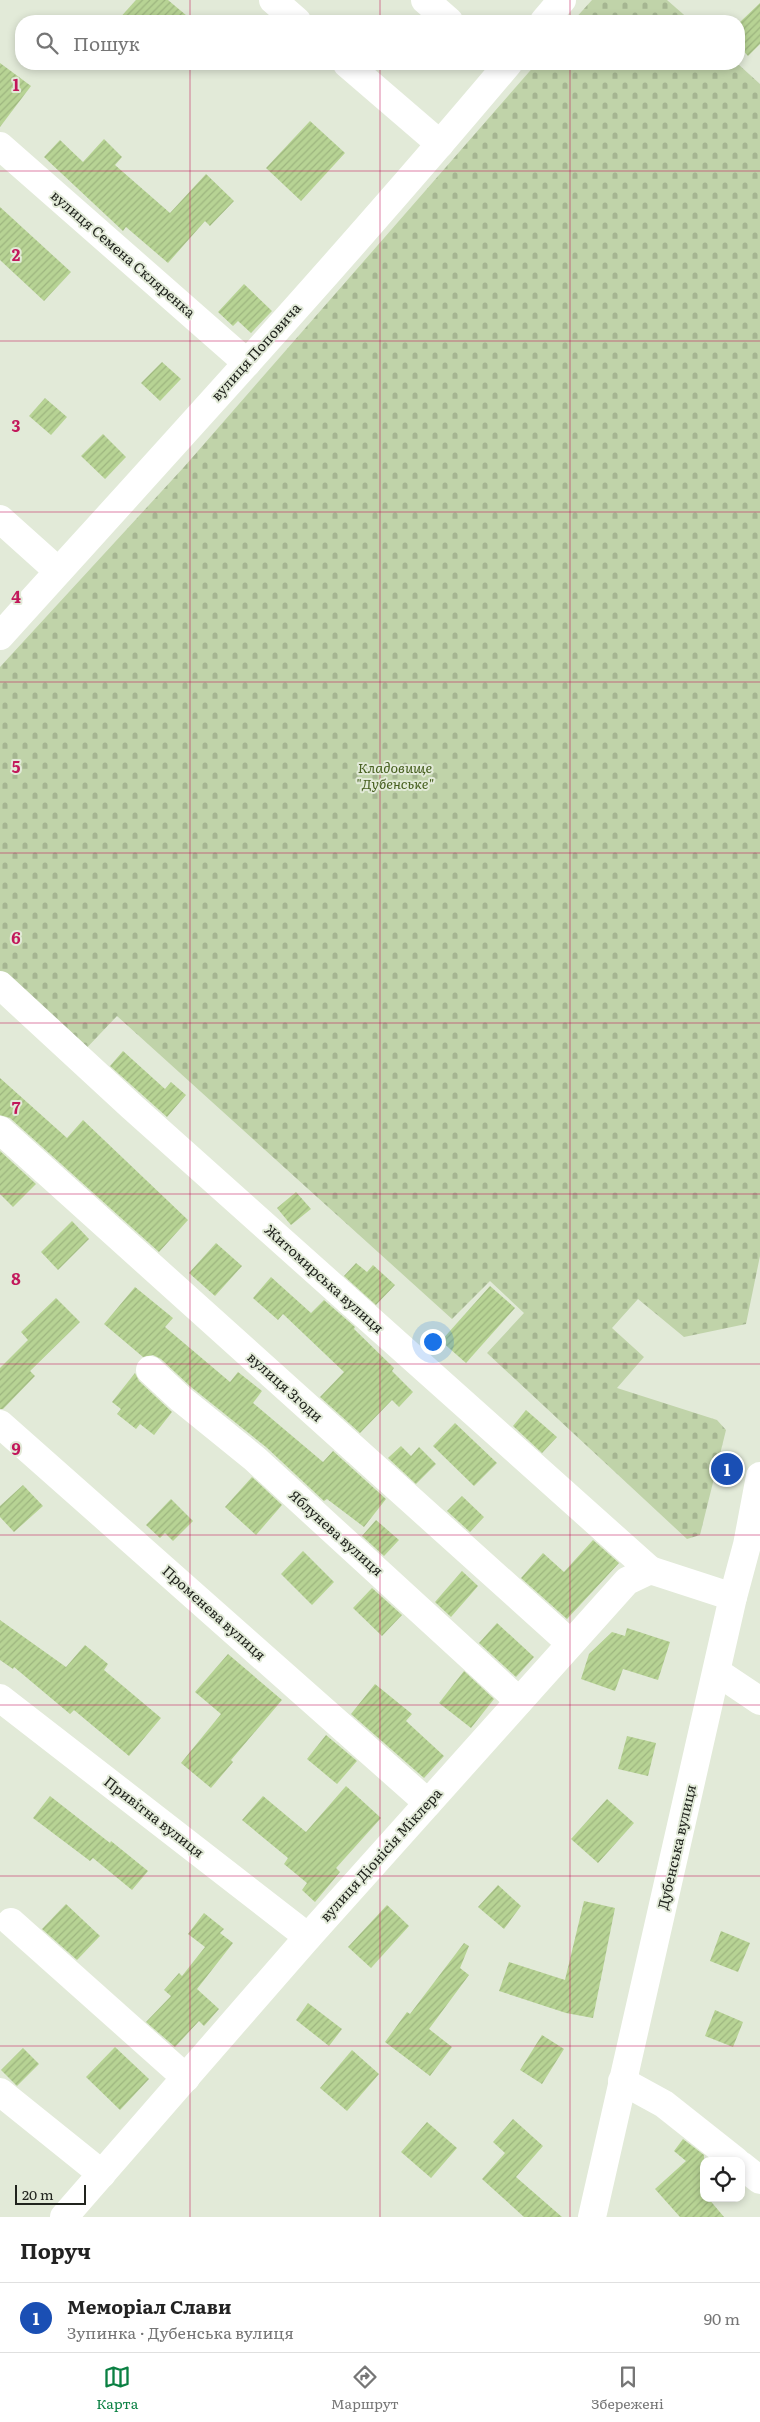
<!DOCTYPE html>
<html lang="uk">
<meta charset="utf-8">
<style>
:root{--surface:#fff;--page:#f6f6f6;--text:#222;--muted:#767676;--line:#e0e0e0;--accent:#0b8043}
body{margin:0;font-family:Literata,serif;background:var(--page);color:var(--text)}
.controls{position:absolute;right:15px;bottom:15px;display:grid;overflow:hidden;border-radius:10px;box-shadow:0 2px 8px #0003}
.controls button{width:45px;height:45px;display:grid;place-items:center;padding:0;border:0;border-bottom:1px solid var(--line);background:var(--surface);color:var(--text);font:25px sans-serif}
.scale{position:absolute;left:15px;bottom:12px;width:71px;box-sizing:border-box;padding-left:5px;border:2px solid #21241e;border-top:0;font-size:14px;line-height:18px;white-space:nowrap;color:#21241e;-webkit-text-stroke:4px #e2ead8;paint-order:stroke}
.you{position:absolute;left:432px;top:1341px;width:18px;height:18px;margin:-12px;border:4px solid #fff;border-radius:50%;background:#1a73e8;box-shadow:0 0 0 8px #1a73e833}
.badge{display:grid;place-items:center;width:32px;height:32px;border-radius:50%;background:var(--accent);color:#fff;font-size:16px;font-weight:700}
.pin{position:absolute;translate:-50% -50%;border:2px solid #fff;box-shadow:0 1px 5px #0006}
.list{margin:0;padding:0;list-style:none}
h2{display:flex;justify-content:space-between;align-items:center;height:65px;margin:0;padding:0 20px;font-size:21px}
h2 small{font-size:16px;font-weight:400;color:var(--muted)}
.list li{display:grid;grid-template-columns:32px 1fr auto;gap:15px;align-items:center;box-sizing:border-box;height:70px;padding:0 20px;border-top:1px solid var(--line)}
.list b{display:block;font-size:19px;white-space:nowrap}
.list p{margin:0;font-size:16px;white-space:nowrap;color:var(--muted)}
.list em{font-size:16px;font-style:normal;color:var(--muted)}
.icon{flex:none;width:28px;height:28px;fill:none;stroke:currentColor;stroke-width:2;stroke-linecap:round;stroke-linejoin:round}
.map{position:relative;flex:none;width:760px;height:2217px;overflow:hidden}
.search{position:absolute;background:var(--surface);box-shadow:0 2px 8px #0003;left:15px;right:15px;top:15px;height:55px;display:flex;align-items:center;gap:12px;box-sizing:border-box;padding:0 18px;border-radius:20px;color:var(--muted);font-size:19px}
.sheet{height:135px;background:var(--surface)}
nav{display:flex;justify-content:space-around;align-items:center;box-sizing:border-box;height:70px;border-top:1px solid var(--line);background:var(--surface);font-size:14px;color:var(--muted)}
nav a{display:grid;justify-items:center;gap:2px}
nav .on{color:var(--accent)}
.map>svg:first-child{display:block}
</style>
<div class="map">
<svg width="760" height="2217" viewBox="0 0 760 2217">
<defs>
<pattern id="cemetery-stones" width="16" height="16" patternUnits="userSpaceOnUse" patternTransform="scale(1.25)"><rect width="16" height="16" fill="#c0d3a9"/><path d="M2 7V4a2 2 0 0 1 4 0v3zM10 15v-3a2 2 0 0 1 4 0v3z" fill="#a5b591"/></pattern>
<pattern id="building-hatch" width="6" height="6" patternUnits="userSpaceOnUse" patternTransform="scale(1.25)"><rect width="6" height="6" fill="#b7d394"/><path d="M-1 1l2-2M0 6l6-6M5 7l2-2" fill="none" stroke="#9db57f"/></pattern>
</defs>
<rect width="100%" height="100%" fill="#e2ead8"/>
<!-- cemetery -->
<g fill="url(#cemetery-stones)">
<path d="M592 0H667L691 21H573Z"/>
<path d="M536 64H738L760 84V1256L746 1324 684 1337 638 1299 612 1328 644 1357 617 1388 717 1420 726 1430 700 1535 687 1539 487 1353 524 1313 490 1281 452 1319 117 1016 80 1055 0 979V667L184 467Z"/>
</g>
<!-- building -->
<g fill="url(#building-hatch)">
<path d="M136 0H168L193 21H117Z"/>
<path d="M760 3V44L748 56 739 46V23Z"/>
<path d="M0 63 31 86 0 127Z"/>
<path d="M310 121 345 153 301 201 266 168Z"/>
<path d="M104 139 122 157 115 165 170 213 206 174 234 201 210 226 205 221 168 263 126 227 123 231 44 157 60 140 83 162Z"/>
<path d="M0 207 71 272 44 301 0 260Z"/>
<path d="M244 284 272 311 251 333 238 321 233 326 218 312Z"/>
<path d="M162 362 181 379 160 401 141 383Z"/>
<path d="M45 398 67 417 51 435 29 416Z"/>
<path d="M103 434 126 457 105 479 81 456Z"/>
<path d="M123 1051 165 1089 171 1082 186 1095 167 1117 110 1066Z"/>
<path d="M0 1078 67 1138 83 1120 188 1220 159 1252 10 1118 0 1115Z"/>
<path d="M0 1151 36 1184 13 1207 0 1194Z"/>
<path d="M296 1192 311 1209 291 1225 277 1208Z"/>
<path d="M72 1221 89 1239 58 1270 41 1252Z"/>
<path d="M216 1243 242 1266 215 1296 189 1273Z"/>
<path d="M356 1263 367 1272 373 1265 395 1285 376 1305 344 1276Z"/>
<path d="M271 1277 311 1313 324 1300 355 1327 354 1329 394 1368 392 1371 413 1392 399 1407 392 1400 360 1433 320 1397 344 1372 283 1314 278 1320 253 1298Z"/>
<path d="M490 1286 515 1308 466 1363 441 1341Z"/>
<path d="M135 1287 173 1318 165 1327 230 1382 238 1372 262 1391 253 1403 323 1462 333 1451 386 1499 364 1527 327 1499 324 1501 266 1447 191 1387 161 1359 153 1355 143 1357 104 1324Z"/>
<path d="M56 1298 80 1322 30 1371 35 1376 3 1409H0V1368L28 1340 21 1332Z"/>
<path d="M135 1373 139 1381 172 1412 154 1435 140 1424 136 1429 117 1414 121 1409 112 1402Z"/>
<path d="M526 1410 557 1437 542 1453 513 1426Z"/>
<path d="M455 1423 497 1463 474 1486 433 1446Z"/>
<path d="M401 1446 411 1456 419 1447 436 1464 416 1484 388 1458Z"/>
<path d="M252 1477 282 1505 256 1535 225 1507Z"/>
<path d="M23 1485 43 1506 14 1532 0 1517V1506Z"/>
<path d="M462 1496 484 1517 470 1532 447 1511Z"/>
<path d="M171 1499 193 1521 173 1541 165 1533 160 1538 146 1525Z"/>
<path d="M376 1520 399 1540 384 1556 362 1536Z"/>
<path d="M593 1540 619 1563 567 1619 521 1578 543 1553 564 1572Z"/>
<path d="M303 1551 334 1582 312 1605 281 1574Z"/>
<path d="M462 1571 478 1586 451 1617 435 1602Z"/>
<path d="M372 1588 402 1615 382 1636 353 1608Z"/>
<path d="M0 1620 66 1667 85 1645 108 1664 104 1670 161 1718 129 1756 74 1710 70 1714 14 1667 13 1669 0 1660Z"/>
<path d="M497 1623 534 1657 516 1677 479 1643Z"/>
<path d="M627 1628 670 1642 658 1680 623 1669 615 1691 581 1679 589 1654 612 1632 625 1636Z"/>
<path d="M228 1654 282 1700 231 1760 233 1762 211 1788 181 1763 221 1714 195 1692Z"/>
<path d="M464 1671 494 1699 471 1728 439 1703Z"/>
<path d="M375 1684 412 1714 406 1721 444 1756 424 1778 351 1714Z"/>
<path d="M326 1735 357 1761 337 1784 307 1759Z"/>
<path d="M627 1736 656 1743 648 1776 618 1769Z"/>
<path d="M346 1786 381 1818 336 1868 340 1872 315 1902 302 1890 307 1883 284 1864 288 1858 242 1820 263 1796 306 1832Z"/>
<path d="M50 1796 110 1843 111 1841 148 1871 132 1890 93 1858 90 1861 33 1818Z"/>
<path d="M607 1799 634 1823 598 1863 571 1839Z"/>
<path d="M498 1885 521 1906 504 1929 478 1907Z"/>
<path d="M584 1901 615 1908 593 2018 566 2013 499 1991 509 1962 565 1980Z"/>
<path d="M66 1904 100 1936 77 1960 42 1929Z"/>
<path d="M387 1905 409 1926 371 1968 348 1947Z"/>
<path d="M204 1913 224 1929 220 1933 233 1943 197 1989 219 2009 204 2026 199 2021 175 2047 146 2022 171 1996 164 1990 179 1973 182 1976 205 1947 188 1934Z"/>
<path d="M721 1931 750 1943 738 1972 710 1961Z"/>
<path d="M464 1943 469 1946 460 1968 469 1975 429 2029 452 2047 430 2076 385 2042 407 2012 410 2014Z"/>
<path d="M308 2003 342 2029 329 2046 296 2020Z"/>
<path d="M715 2010 743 2022 733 2047 705 2036Z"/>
<path d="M542 2035 564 2049 542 2084 520 2070Z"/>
<path d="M115 2047 149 2079 120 2110 86 2077Z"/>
<path d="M23 2048 39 2064 17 2086 1 2070Z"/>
<path d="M352 2050 379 2074 347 2111 320 2088Z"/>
<path d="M513 2119 543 2146 516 2177 562 2217H524L482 2179 505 2153 493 2142Z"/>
<path d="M427 2122 457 2148 431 2178 401 2152Z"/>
<path d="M683 2139 704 2155V2198H708L724 2217H680L655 2189 686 2161 674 2151Z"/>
</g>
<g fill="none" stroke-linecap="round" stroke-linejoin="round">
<!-- minor -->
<g stroke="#fff" stroke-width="28">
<path d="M273 0 297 21"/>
<path d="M425 0 449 21"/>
<path d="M544 21 562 0"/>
<path d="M347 64 440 144"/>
<path d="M0 146 247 363"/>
<path d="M0 519 58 571"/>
<path d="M0 636C171 447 344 259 508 64"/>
<path d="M0 985 131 1106 650 1570"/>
<path d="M0 1130 570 1643"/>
<path d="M150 1370 181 1399 255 1459 519 1701"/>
<path d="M0 1424 428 1803"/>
<path d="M717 1672 760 1701"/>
<path d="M0 1698 308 1937"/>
<path d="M11 1922 186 2078"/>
<path d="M622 2081 664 2104 736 2161"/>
<path d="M0 2092 102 2174"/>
<path d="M741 2165 760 2180"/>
<path d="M64 2217 308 1937 627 1581 650 1570 733 1597"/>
</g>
<!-- major -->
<path stroke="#fff" stroke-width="28" d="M592 2217 733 1597 747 1545 760 1476"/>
</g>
<!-- grid -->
<path fill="none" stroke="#c2185b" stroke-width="1" stroke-opacity="0.55" d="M190 0V21M380 0V21M570 0V21M190 64V2217M380 64V2217M570 64V2217M0 171H760M0 341H760M0 512H760M0 682H760M0 853H760M0 1023H760M0 1194H760M0 1364H760M0 1535H760M0 1705H760M0 1876H760M0 2046H760"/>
<g text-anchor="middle" stroke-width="4" stroke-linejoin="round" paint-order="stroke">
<!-- street labels -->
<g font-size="14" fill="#21241e" stroke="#e2ead8">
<text transform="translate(123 254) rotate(41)" y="5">вулиця Семена Скляренка</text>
<text transform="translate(256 352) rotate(-48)" y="5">вулиця Поповича</text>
<text transform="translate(324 1279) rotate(42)" y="5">Житомирська вулиця</text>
<text transform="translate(285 1387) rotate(42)" y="5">вулиця Згоди</text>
<text transform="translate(336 1533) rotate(42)" y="5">Яблунева вулиця</text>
<text transform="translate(214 1613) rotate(42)" y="5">Променева вулиця</text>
<text transform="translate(154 1817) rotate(38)" y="5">Привітна вулиця</text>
<text transform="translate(677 1847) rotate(-77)" y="5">Дубенська вулиця</text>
<text transform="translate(381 1855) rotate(-48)" y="5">вулиця Діонісія Міклера</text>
</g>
<!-- park labels -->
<g font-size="14" font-style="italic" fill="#455e1d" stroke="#e2ead8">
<text x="395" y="773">Кладовище<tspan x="395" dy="16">"Дубенське"</tspan></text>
</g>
</g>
<g font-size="16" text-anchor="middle" font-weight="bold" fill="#c2185b" stroke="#e2ead8" stroke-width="4" stroke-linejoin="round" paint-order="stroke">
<text x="16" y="91">1</text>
<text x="16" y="261">2</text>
<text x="16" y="432">3</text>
<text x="16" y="603">4</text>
<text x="16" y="773">5</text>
<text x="16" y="944">6</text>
<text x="16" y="1114">7</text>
<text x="16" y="1285">8</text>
<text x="16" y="1455">9</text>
</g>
</svg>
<div class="controls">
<button><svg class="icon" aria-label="locate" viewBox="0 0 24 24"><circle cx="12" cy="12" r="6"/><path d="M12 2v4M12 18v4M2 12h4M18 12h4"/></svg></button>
</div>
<div class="scale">20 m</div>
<div class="you"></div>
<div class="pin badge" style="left:727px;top:1469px;background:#1a4fb4">1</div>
<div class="search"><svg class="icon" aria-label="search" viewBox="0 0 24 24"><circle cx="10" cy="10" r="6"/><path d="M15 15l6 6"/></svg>Пошук</div>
</div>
<section class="sheet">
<h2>Поруч<small></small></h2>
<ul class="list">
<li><span class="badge" style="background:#1a4fb4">1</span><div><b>Меморіал Слави</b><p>Зупинка · Дубенська вулиця</p></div><em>90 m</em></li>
</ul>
</section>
<nav>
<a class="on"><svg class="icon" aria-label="map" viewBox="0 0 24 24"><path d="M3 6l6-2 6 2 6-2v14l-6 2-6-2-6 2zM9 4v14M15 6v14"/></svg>Карта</a>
<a><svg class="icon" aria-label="directions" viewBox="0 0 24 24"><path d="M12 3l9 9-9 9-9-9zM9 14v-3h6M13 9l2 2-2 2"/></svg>Маршрут</a>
<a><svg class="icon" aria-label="saved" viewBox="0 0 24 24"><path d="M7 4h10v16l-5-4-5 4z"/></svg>Збережені</a>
</nav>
